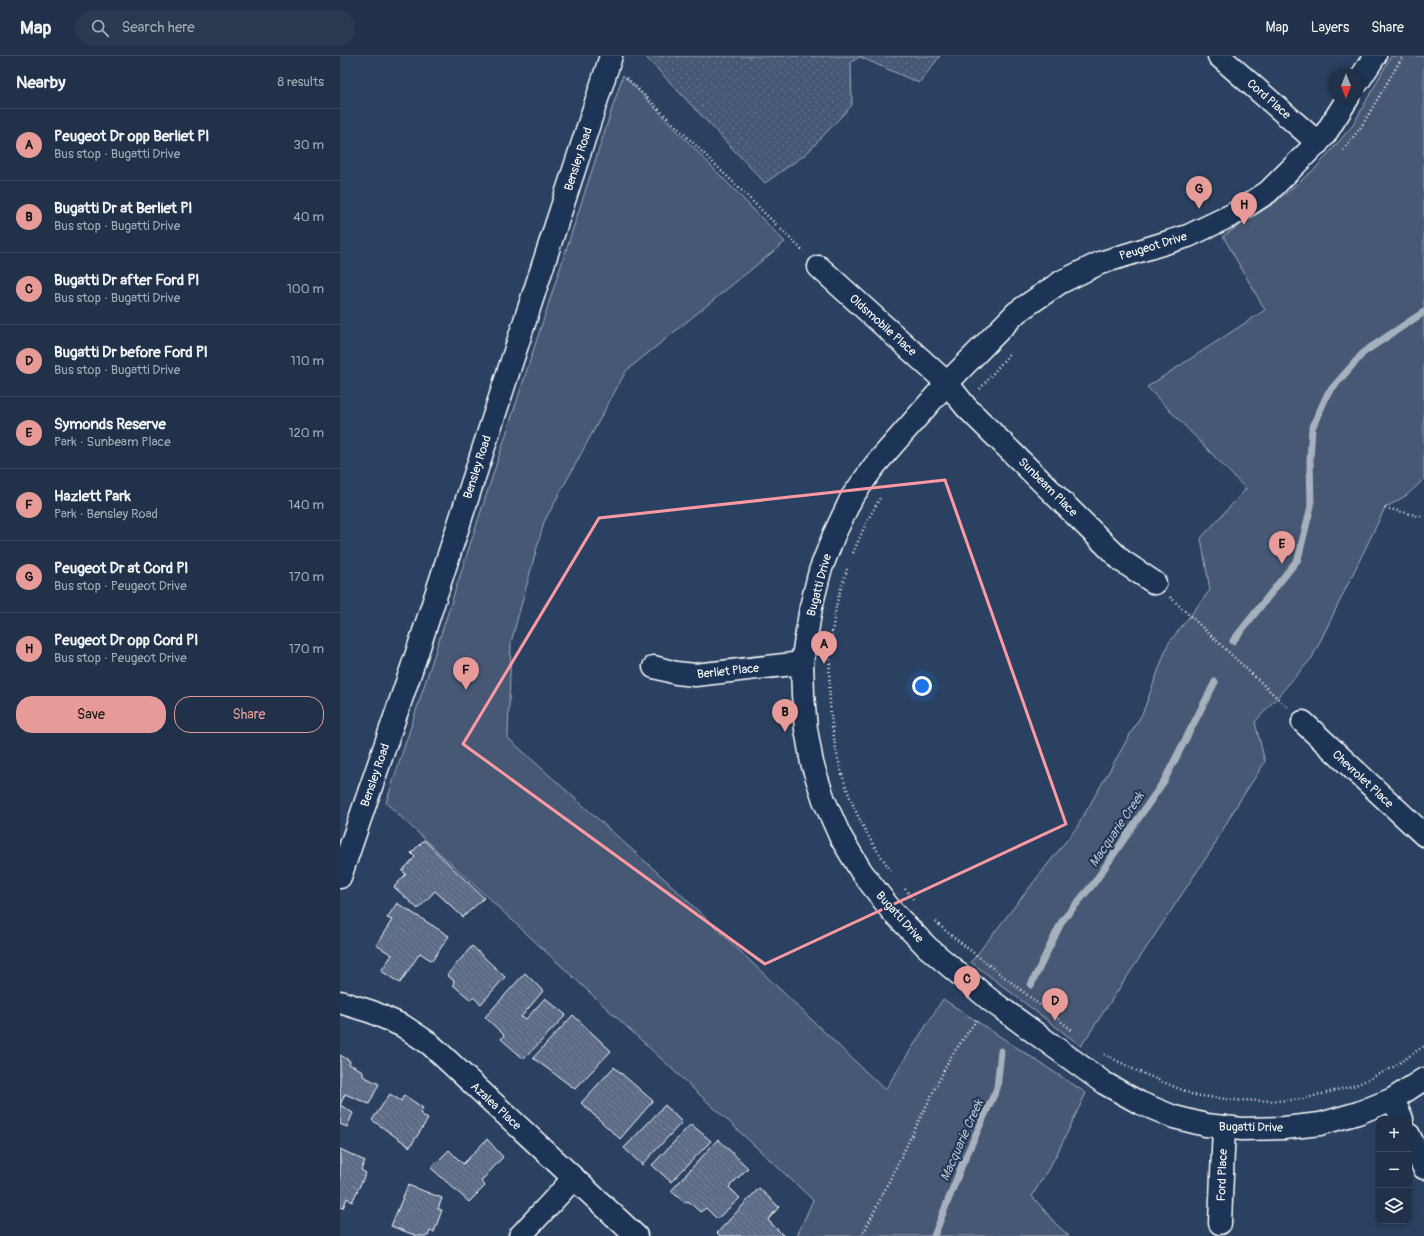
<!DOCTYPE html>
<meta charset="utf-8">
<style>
:root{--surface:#203149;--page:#283950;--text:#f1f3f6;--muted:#a2a9b4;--line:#3d4c61;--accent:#e69b98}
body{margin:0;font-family:Pangolin,sans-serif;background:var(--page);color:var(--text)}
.controls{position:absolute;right:12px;bottom:12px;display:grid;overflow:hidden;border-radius:8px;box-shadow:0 2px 6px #0003}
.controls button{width:36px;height:36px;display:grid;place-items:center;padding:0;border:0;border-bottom:1px solid var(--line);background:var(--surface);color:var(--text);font:20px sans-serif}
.compass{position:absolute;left:988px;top:12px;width:36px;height:36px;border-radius:50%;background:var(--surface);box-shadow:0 2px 6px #0003;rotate:180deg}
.you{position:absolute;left:582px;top:630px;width:14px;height:14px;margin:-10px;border:3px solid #fff;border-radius:50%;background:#1a73e8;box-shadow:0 0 0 6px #1a73e833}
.badge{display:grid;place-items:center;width:26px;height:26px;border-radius:50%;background:var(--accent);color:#111;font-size:13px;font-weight:700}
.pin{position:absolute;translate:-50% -33px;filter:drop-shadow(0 1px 2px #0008)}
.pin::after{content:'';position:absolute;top:21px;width:14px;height:12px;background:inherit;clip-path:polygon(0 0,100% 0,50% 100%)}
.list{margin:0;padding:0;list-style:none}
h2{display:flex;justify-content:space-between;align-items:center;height:52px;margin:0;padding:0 16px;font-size:17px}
h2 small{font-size:13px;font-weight:400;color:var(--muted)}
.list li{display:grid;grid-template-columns:26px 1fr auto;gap:12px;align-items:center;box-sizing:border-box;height:72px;padding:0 16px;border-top:1px solid var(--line)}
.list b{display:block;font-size:15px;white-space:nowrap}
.list p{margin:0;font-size:13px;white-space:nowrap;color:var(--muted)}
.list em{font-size:13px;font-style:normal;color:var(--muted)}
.actions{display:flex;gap:8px;padding:12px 16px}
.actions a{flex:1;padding:9px 0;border:1px solid var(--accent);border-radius:16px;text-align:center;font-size:14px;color:var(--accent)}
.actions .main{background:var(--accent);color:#111}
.icon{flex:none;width:22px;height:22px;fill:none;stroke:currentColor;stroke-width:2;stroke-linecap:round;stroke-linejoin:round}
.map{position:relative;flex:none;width:1084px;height:1180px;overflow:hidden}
header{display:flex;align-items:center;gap:24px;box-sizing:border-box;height:56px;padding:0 20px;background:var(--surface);border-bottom:1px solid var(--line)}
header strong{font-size:19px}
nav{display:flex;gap:22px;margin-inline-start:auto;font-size:14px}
.search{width:280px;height:36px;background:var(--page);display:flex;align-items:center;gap:10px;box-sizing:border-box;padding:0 14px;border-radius:22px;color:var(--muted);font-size:15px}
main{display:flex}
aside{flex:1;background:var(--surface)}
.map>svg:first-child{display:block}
</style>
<header>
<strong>Map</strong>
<div class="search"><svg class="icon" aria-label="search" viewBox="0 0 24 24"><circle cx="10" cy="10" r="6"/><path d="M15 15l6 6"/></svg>Search here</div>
<nav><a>Map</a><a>Layers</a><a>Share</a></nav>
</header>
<main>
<aside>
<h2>Nearby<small>8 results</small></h2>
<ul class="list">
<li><span class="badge">A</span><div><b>Peugeot Dr opp Berliet Pl</b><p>Bus stop · Bugatti Drive</p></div><em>30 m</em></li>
<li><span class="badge">B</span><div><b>Bugatti Dr at Berliet Pl</b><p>Bus stop · Bugatti Drive</p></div><em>40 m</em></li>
<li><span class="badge">C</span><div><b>Bugatti Dr after Ford Pl</b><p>Bus stop · Bugatti Drive</p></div><em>100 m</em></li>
<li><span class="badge">D</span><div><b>Bugatti Dr before Ford Pl</b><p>Bus stop · Bugatti Drive</p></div><em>110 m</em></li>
<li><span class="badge">E</span><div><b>Symonds Reserve</b><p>Park · Sunbeam Place</p></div><em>120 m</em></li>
<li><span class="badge">F</span><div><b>Hazlett Park</b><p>Park · Bensley Road</p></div><em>140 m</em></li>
<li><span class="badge">G</span><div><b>Peugeot Dr at Cord Pl</b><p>Bus stop · Peugeot Drive</p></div><em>170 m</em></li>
<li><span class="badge">H</span><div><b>Peugeot Dr opp Cord Pl</b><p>Bus stop · Peugeot Drive</p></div><em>170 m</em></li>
</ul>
<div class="actions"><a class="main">Save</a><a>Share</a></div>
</aside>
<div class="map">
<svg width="1084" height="1180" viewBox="0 0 1084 1180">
<defs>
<pattern id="grass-dots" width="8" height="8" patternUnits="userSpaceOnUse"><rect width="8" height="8" fill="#465975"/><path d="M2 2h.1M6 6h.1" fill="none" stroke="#62728a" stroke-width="1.8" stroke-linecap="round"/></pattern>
<pattern id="building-back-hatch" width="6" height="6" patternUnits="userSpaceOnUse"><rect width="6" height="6" fill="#5b6c86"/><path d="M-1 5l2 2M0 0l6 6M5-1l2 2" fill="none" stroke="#748298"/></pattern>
</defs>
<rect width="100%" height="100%" fill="#2a4161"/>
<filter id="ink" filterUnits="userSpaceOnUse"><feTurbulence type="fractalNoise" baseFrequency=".025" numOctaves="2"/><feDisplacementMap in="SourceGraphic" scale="8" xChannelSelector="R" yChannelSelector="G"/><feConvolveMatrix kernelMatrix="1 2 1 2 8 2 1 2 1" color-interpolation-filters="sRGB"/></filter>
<g filter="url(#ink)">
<!-- grass -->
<path fill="url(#grass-dots)" stroke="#a2acba" d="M305 0H600L579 27 520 1 511 6 512 49 466 98 425 127Z"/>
<!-- park -->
<g fill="#465975" stroke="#a2acba">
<path d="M1051 0H1084V423L1067 439 1045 452 972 602 915 666 925 706 895 752 872 793 741 990 631 906 737 771 803 656 828 588 870 534 861 482 906 433 807 331 925 254 883 180 933 148 976 112 1013 69Z"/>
<path d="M283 19 445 186 286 315 204 466 171 586 168 682 328 826 545 1034 603 943 746 1037 716 1100 692 1140 716 1168 729 1180H457L473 1144 46 747Z"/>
</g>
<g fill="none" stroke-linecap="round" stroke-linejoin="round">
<!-- stream -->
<g stroke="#a7b1be" stroke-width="7">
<path d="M893 585 958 503 971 450 970 403 972 372 988 337 1024 296 1084 256"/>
<path d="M691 929 722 865 754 827 824 725 875 626"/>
<path d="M594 1180 622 1109 657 1032 661 995"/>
</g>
</g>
<!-- building -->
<g fill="url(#building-back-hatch)" stroke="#fff">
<path d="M84 784 144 842 123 861 95 835 78 853 54 831 66 818 62 815 75 801 71 797Z"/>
<path d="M57 847 109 880 92 905 80 897 60 927 41 915 52 899 36 889 52 864 47 862Z"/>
<path d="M132 890 165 921 141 948 133 941 131 944 113 929 114 925 107 919Z"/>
<path d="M185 917 203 935 181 961 186 963 205 942 226 959 184 1003 161 983 164 979 145 961Z"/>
<path d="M233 959 271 995 235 1033 193 1002Z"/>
<path d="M0 999 10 1005 9 1008 23 1015V1020L39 1028 29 1048 5 1038 0 1049Z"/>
<path d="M274 1011 313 1045 280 1083 241 1047Z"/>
<path d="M50 1038 61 1045 64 1039 83 1052 80 1057 88 1063 70 1091 32 1064Z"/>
<path d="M0 1049 13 1057 7 1071 0 1068Z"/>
<path d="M325 1049 342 1066 302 1109 284 1092Z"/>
<path d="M351 1068 371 1085 331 1126 312 1109Z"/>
<path d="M147 1083 163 1101 141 1125 145 1130 129 1146 91 1112 109 1094 123 1108Z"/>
<path d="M378 1083 408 1112 389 1131 400 1142 377 1163 366 1152 360 1156 348 1145 345 1147 331 1135Z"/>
<path d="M0 1093 25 1105 21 1114 26 1117 12 1146 7 1142 3 1152 0 1151Z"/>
<path d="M68 1129 102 1142 98 1153 102 1154 94 1176 90 1175 88 1180H77L51 1170Z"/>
<path d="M419 1132 439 1151 428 1164 444 1180H380L377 1177Z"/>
</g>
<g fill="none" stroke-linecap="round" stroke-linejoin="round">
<defs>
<g id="minor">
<path d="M879 0 978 87"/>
<path d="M1018 26 1035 0"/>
<path d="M1008 42 984 80 928 136 894 158 848 180 760 207 721 226 677 256 607 327 535 409 512 441 494 479 480 515 471 551 462 607 463 639 466 673 472 707 484 744 500 780 521 815 551 854 587 891 650 944 764 1027 800 1047 834 1061 866 1069 902 1073 944 1072 980 1068 1018 1057 1053 1043 1084 1023"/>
<path d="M479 211 607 327 626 351 782 505 815 527"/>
<path d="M314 611 336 617 355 619 462 607"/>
<path d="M963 666 1084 779"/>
<path d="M0 821 77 597 271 0"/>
<path d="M0 946 32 956 63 970 90 988 296 1180"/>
<path d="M1053 1043 1062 1063"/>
<path d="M1069 1079 1084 1112"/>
<path d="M880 1167 884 1071"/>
<path d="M180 1180 234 1122"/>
</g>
</defs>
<!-- minor casing -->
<use href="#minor" stroke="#fff" stroke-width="25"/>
<!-- path -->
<g stroke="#fff" stroke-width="2.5" stroke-dasharray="1 3" stroke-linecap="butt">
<path d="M287 22 464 196"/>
<path d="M1003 94 1021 71 1063 0"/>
<path d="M640 333 669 298"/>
<path d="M1045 452 1084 461"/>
<path d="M513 497 526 467 540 442"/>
<path d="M507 513C503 527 497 542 495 557 484 620 488 694 515 753 524 775 538 797 552 816"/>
<path d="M830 541 948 652"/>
<path d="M565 833 573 843"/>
<path d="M596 866 607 876 733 975"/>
<path d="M764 998 797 1015 854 1039 893 1044 935 1045 963 1043 1016 1029 1052 1012 1084 990"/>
<path d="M522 1180 610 1002 637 963"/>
</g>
<!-- minor -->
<use href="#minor" stroke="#1d3557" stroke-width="22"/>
</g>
</g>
<!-- marked area -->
<path fill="none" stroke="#ff9aa2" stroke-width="3" stroke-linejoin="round" d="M605 424 726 768 425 908 123 688 259 462Z"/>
<g text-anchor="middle" stroke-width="4" stroke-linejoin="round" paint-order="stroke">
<!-- street labels -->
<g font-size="12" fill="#fff" stroke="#1d3557">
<text transform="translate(929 43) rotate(41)" y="4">Cord Place</text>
<text transform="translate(238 103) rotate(-72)" y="4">Bensley Road</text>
<text transform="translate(813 190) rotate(-17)" y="4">Peugeot Drive</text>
<text transform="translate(543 269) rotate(42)" y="4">Oldsmobile Place</text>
<text transform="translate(137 411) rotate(-72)" y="4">Bensley Road</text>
<text transform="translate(708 431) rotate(45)" y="4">Sunbeam Place</text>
<text transform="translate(479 529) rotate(-75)" y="4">Bugatti Drive</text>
<text transform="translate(388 615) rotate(-6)" y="4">Berliet Place</text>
<text transform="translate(35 719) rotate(-71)" y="4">Bensley Road</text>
<text transform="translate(1023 723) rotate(43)" y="4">Chevrolet Place</text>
<text transform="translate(560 861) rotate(48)" y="4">Bugatti Drive</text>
<text transform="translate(156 1050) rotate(43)" y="4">Azalea Place</text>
<text transform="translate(911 1071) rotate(1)" y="4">Bugatti Drive</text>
<text transform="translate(882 1119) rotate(-88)" y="4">Ford Place</text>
</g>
<!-- water labels -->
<g font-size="13" font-style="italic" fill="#b6bec8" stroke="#1d3557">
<text transform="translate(776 773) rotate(-56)" y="5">Macquarie Creek</text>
<text transform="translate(621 1084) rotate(-66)" y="5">Macquarie Creek</text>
</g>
</g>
</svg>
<div class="controls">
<button>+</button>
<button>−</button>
<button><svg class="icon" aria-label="layers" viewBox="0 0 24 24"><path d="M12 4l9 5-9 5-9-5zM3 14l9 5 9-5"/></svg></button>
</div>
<svg class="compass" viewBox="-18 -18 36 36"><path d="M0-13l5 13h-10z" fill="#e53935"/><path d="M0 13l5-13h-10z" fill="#a2a9b4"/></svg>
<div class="you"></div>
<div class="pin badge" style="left:484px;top:608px">A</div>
<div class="pin badge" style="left:445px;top:676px">B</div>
<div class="pin badge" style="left:627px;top:943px">C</div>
<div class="pin badge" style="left:715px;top:965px">D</div>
<div class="pin badge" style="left:942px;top:508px">E</div>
<div class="pin badge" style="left:126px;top:634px">F</div>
<div class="pin badge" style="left:859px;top:153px">G</div>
<div class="pin badge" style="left:904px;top:169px">H</div>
</div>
</main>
